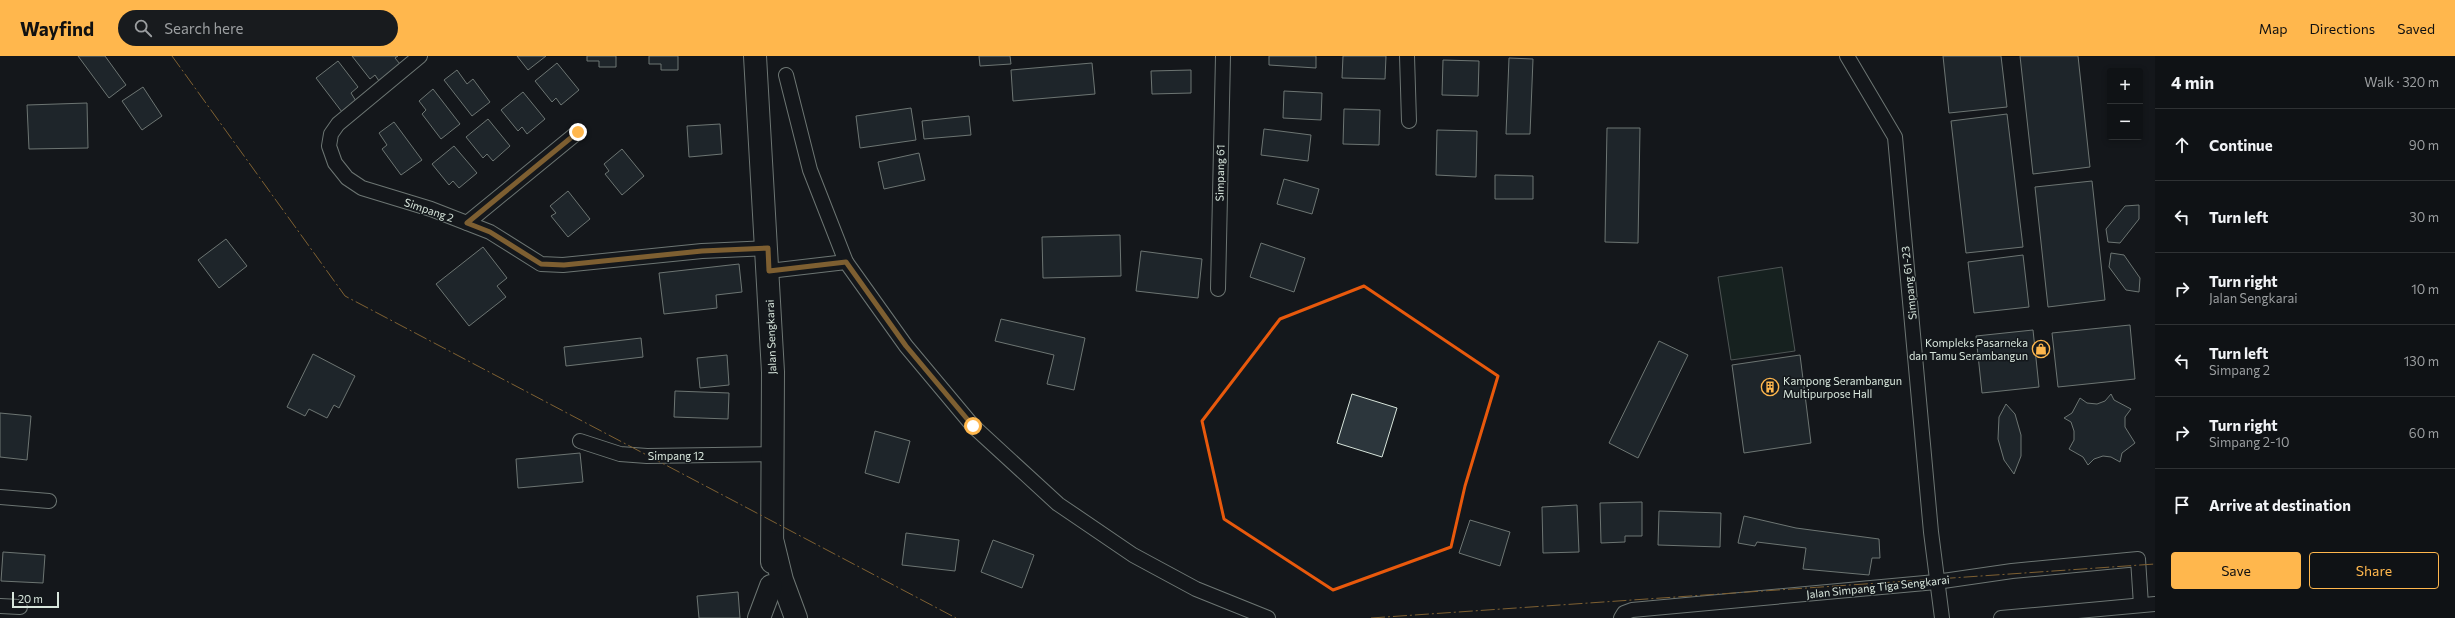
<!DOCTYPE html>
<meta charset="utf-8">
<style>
:root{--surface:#0f1215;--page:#181b1e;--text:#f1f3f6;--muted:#9b9ea0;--line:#2f3234;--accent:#ffb74d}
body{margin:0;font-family:Commissioner,sans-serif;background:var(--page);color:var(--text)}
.controls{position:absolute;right:12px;top:12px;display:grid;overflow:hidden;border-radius:4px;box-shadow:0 2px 6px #0003}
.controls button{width:36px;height:36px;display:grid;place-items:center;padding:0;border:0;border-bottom:1px solid var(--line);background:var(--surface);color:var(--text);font:20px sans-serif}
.scale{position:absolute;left:12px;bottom:10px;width:47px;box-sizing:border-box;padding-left:4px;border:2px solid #d8e6dc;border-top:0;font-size:11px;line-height:14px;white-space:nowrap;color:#d8e6dc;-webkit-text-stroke:3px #14181c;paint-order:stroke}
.stop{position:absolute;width:12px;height:12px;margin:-9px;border:3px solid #ffb74d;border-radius:50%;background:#fff}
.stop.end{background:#ffb74d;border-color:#fff;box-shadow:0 1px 4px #0008}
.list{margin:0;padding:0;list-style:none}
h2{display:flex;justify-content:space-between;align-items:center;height:52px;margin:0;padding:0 16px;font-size:17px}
h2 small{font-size:13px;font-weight:400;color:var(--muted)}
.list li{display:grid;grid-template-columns:26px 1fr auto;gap:12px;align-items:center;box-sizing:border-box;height:72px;padding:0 16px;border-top:1px solid var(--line)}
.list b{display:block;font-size:15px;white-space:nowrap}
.list p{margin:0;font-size:13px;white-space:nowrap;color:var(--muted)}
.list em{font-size:13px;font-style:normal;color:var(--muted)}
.actions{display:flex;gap:8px;padding:12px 16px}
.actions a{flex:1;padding:9px 0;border:1px solid var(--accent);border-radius:4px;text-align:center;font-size:14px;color:var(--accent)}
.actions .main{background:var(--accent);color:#111}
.icon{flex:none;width:22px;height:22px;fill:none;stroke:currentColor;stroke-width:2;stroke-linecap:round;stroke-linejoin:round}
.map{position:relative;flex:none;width:2155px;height:562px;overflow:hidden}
header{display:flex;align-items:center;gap:24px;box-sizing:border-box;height:56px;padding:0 20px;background:var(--accent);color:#111}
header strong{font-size:19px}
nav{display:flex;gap:22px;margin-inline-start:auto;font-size:14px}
.search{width:280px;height:36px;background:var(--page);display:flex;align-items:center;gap:10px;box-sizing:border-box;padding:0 14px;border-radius:22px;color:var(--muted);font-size:15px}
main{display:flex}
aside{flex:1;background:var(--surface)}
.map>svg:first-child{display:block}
</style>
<header>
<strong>Wayfind</strong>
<div class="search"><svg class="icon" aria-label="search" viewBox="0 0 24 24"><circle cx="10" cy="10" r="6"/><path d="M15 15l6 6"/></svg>Search here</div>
<nav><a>Map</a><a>Directions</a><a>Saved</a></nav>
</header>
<main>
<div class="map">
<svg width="2155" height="562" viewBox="0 0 2155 562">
<rect width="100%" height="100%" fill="#14181c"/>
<!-- green -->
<path fill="#1a2d24" stroke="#939e99" d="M1782 211 1795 295 1731 304 1718 221Z"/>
<!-- building -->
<g fill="#2c363c" stroke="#d8e6dc">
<path d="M78 0H105L126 29 109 42Z"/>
<path d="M352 0H398L395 2 400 8 379 25 375 19 370 23Z"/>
<path d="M517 0H546L528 14Z"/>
<path d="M587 0H616V11H599V5H587Z"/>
<path d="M649 0H678V14H661V8H649Z"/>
<path d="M979 0H1010L1011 8 980 10Z"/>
<path d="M1269 0H1316V12L1269 9Z"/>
<path d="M1343 0H1386L1385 23 1342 22Z"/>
<path d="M1943 0H2001L2007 51 1949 57Z"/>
<path d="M2020 0H2078L2090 111 2033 118Z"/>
<path d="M1509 2 1533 3 1530 78H1506Z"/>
<path d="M1443 4 1479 5 1478 40 1442 39Z"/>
<path d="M338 5 358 31 351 37 356 45 342 56 316 22Z"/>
<path d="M557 7 579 34 561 49 556 42 552 46 535 25Z"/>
<path d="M1092 7 1095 38 1013 45 1011 14Z"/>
<path d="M457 14 467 28 473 23 490 46 472 60 444 24Z"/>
<path d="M1191 14V37L1152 38 1151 15Z"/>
<path d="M143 31 162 60 142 74 122 45Z"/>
<path d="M433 33 460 68 441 83 422 58 426 54 419 45Z"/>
<path d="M1284 35 1322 37 1321 64 1283 62Z"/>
<path d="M523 36 545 63 527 78 522 71 518 75 501 54Z"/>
<path d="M87 47 88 92 29 93 27 49Z"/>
<path d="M911 52 916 84 860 92 856 60Z"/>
<path d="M1344 53 1380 54 1379 89 1343 88Z"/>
<path d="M2007 58 2023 191 1966 197 1951 65Z"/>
<path d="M969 60 971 79 924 83 922 65Z"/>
<path d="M488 63 510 90 493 105 487 98 483 102 466 81Z"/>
<path d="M394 66 422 104 401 119 382 93 387 89 379 77Z"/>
<path d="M720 68 722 98 689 101 687 70Z"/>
<path d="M1607 72H1640L1638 187 1605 186Z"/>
<path d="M1264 73 1311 79 1308 105 1261 99Z"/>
<path d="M1437 74 1477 75 1476 121 1436 119Z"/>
<path d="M454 90 477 117 459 132 453 125 449 129 432 108Z"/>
<path d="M622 93 644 120 622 139 605 118 609 115 604 108Z"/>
<path d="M919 97 925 124 884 133 878 106Z"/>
<path d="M1495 119 1533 120V143H1495Z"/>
<path d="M1284 123 1319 133 1312 158 1277 148Z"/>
<path d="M2092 125 2105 244 2048 251 2035 131Z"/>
<path d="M568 135 590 163 568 181 551 160 556 157 550 150Z"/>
<path d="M2139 149V163L2120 187 2108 186 2106 173 2125 150Z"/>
<path d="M1120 179 1121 220 1043 222 1042 181Z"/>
<path d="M226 183 247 210 219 232 198 204Z"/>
<path d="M1261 187 1305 202 1294 236 1250 221Z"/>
<path d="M483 191 507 222 497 230 506 241 469 270 436 228Z"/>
<path d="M1141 195 1202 203 1198 242 1136 235Z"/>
<path d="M2111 197 2124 199 2140 222 2139 236 2126 234 2109 211Z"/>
<path d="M2023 199 2029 251 1974 257 1968 206Z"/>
<path d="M739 208 742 236 716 239 717 252 664 258 659 217Z"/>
<path d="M1001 263 1085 282 1074 334 1047 328 1054 299 995 285Z"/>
<path d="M2130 269 2135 323 2058 331 2052 277Z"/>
<path d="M2033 274 2039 331 1982 337 1976 280Z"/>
<path d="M641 282 643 301 566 310 564 291Z"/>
<path d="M1659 285 1688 299 1638 402 1609 387Z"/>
<path d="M313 298 355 320 339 352 334 349 327 362 309 353 305 360 287 351Z"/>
<path d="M727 299 729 329 700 332 697 302Z"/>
<path d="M1800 299 1811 387 1744 397 1732 309Z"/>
<path d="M675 335 729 337 728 363 674 361Z"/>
<path d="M1352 338 1397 352 1382 401 1337 387Z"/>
<path d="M2111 338 2114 344 2131 353 2125 361V371L2135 387 2122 397 2120 406 2111 401 2103 400 2094 403 2088 409 2083 401 2069 393 2074 384V375L2071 366 2064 362 2072 357 2080 342 2087 347 2097 348 2105 345Z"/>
<path d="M2006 348 2015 358 2021 379V400L2014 418 2004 404 1998 383 1999 361Z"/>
<path d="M0 357 31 360 27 404 0 401Z"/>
<path d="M875 375 910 385 899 427 865 417Z"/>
<path d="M580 397 583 426 518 432 516 403Z"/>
<path d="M1642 446V480H1625V486L1601 487 1600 447Z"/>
<path d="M1577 449 1579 496 1543 497 1542 451Z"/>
<path d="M1659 455 1721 457 1720 491 1658 489Z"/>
<path d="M1744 460 1796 472 1879 483 1880 502H1872L1869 519 1803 513 1806 492 1757 486 1755 490 1738 487Z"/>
<path d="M1470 464 1510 476 1500 510 1459 497Z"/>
<path d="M906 477 959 484 955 515 902 509Z"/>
<path d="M993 484 1034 499 1022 532 981 516Z"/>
<path d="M3 496 45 499 43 527 1 525Z"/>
<path d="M738 536 740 562H699L697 540Z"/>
</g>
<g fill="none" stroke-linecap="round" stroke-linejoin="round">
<defs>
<g id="minor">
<path d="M420 0 338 68 331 78 329 90 335 107 347 122 362 132 431 153 490 176 541 208 563 209 702 195 768 192"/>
<path d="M1407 0 1409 65"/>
<path d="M1847 0 1895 81 1931 476 1942 562"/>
<path d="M786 19 810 114 846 206"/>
<path d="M467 167 578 76"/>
<path d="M769 215 846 206 906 290 973 370 1058 448 1133 499 1196 533 1268 562"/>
<path d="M1218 233 1223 0"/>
<path d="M580 385 620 398 647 400 774 398"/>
<path d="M0 441 49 445"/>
<path d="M0 550 20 551"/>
<path d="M1621 562 1624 557 1632 554 1936 526 2012 515 2138 503 2141 549"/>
<path d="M2001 562 2155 548"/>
</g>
<path id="primary" d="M755 0 773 316 772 506"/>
<g id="trunk">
<path d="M773 487 782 524 796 562"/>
<path d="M759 562 771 530"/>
</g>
</defs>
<!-- minor casing -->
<use href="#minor" stroke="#d8e6dc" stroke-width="16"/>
<!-- primary casing -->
<use href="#primary" stroke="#d8e6dc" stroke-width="24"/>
<!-- trunk casing -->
<use href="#trunk" stroke="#d8e6dc" stroke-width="24"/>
<!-- minor -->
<use href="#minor" stroke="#14181c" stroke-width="14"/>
<!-- primary -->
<use href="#primary" stroke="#14181c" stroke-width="22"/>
<!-- trunk -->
<use href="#trunk" stroke="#14181c" stroke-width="22"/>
<!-- power -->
<g stroke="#ffb74d" stroke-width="1" stroke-dasharray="14 3 2 3" stroke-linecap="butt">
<path d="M172 0 345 240 956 562"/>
<path d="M1371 562 2155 508"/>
</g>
</g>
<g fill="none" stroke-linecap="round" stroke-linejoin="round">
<!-- route -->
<path stroke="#ffb74d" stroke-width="5" d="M578 76 467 167 490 176 541 208 564 209 702 195 768 192 769 215 846 206 906 290 973 370"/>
</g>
<!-- marked area -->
<path d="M0 0H2155V562H0ZM1364 230 1498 320 1465 430 1451 491 1333 534 1224 463 1202 365 1280 263Z" fill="#14181c" fill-opacity=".55" fill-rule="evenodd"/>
<path fill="none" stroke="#e8590c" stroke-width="3" stroke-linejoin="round" d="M1364 230 1498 320 1465 430 1451 491 1333 534 1224 463 1202 365 1280 263Z"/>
<!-- icons -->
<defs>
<symbol id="shop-ring" viewBox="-11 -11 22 22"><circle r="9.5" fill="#14181c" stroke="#ffb74d" stroke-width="1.5"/><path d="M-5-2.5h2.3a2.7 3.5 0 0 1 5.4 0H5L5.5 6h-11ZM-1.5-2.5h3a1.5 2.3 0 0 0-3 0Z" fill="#ffb74d"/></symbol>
<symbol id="building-ring" viewBox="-11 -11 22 22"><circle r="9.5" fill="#14181c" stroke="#ffb74d" stroke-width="1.5"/><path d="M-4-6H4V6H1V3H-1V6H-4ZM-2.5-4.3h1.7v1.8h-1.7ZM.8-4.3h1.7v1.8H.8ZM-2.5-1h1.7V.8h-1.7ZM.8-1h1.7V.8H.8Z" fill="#ffb74d"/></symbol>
</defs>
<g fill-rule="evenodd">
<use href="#shop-ring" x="2031" y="283" width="20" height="20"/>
<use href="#building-ring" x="1760" y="321" width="20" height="20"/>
</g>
<g text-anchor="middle" stroke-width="3" stroke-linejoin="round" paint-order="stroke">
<!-- street labels -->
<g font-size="11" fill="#d8e6dc" stroke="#14181c">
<text transform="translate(1220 117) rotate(-89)" y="4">Simpang 61</text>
<text transform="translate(429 154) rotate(19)" y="4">Simpang 2</text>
<text transform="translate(1909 227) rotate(-96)" y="4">Simpang 61-23</text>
<text transform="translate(771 281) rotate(-92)" y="4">Jalan Sengkarai</text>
<text x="676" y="404">Simpang 12</text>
<text transform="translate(1878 531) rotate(-6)" y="4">Jalan Simpang Tiga Sengkarai</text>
</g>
<!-- poi labels -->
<g font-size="11" fill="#d8e6dc" stroke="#14181c" text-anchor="end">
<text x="2028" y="291">Kompleks Pasarneka<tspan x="2028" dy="13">dan Tamu Serambangun</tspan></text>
<text x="1783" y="329" text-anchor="start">Kampong Serambangun<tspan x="1783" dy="13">Multipurpose Hall</tspan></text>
</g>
</g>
</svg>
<div class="controls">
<button>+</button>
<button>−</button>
</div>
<div class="scale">20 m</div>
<div class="stop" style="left:973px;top:370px"></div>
<div class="stop end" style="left:578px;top:76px"></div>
</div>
<aside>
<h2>4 min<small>Walk · 320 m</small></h2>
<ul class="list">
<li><svg class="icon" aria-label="ahead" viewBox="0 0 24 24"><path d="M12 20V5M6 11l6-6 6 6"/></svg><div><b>Continue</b></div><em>90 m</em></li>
<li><svg class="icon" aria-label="left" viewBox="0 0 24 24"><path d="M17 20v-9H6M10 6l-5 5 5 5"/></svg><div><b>Turn left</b></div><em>30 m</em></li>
<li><svg class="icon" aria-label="right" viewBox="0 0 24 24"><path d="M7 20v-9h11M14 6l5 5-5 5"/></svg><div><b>Turn right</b><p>Jalan Sengkarai</p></div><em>10 m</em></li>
<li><svg class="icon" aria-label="left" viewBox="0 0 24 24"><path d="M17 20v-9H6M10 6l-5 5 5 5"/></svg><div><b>Turn left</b><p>Simpang 2</p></div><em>130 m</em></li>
<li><svg class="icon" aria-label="right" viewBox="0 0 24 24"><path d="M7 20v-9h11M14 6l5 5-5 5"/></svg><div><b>Turn right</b><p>Simpang 2-10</p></div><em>60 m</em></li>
<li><svg class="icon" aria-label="arrive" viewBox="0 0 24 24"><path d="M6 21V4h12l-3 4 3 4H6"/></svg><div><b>Arrive at destination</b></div></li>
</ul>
<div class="actions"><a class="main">Save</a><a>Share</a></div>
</aside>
</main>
